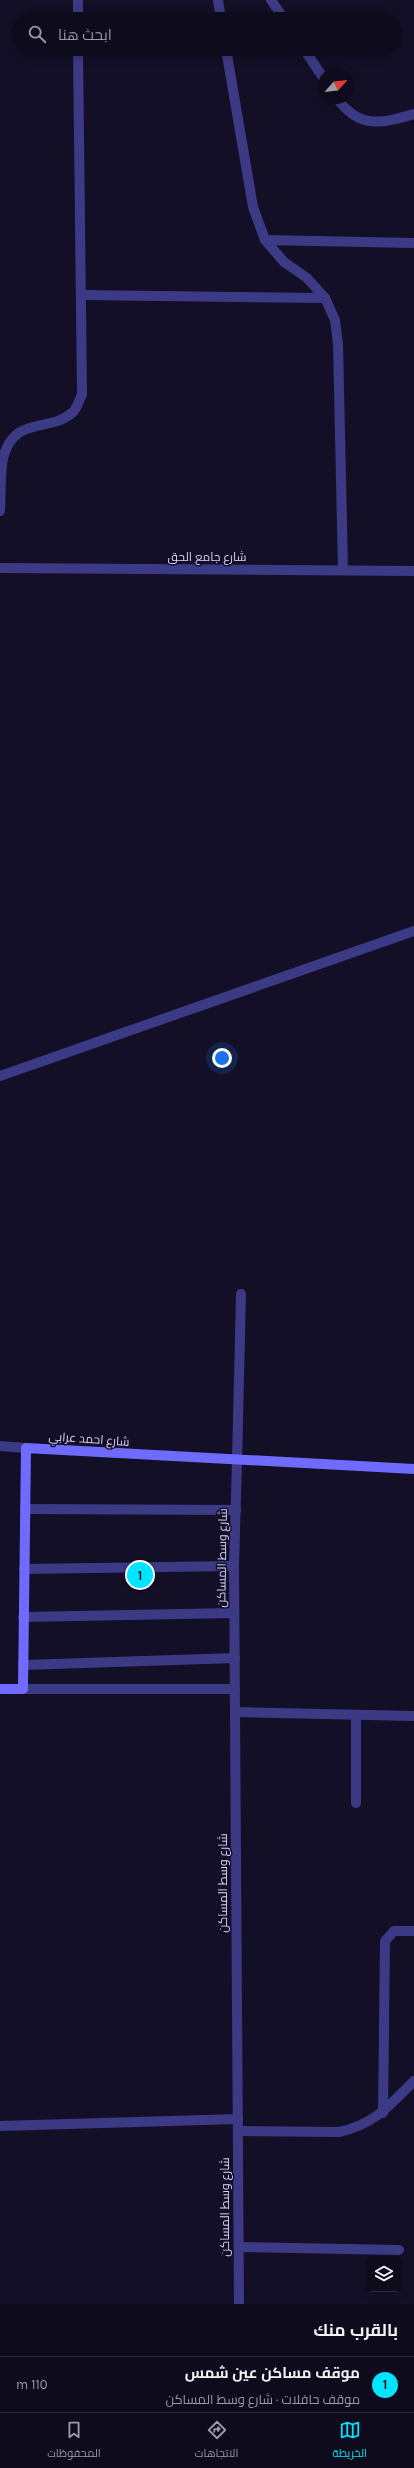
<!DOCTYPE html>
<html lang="ar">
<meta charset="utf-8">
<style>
:root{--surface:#0e0b1c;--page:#1c1929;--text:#f1f3f6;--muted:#9b9ba3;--line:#2e2b3b;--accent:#00e5ff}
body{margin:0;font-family:Karla,Cairo,sans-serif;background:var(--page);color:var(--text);direction:rtl}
.controls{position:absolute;right:12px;bottom:12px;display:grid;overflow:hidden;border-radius:6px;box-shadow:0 2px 10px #0003}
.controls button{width:36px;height:36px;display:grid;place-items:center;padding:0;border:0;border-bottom:1px solid var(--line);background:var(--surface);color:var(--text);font:20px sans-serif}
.compass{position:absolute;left:318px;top:68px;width:36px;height:36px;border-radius:50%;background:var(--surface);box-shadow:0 2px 10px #0003;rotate:63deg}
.you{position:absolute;left:222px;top:1058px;width:14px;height:14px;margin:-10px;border:3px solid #fff;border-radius:50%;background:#1a73e8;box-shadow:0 0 0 6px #1a73e833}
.badge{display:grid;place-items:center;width:26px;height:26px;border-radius:50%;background:var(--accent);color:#111;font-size:13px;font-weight:700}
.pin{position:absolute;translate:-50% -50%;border:2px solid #fff;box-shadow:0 1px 4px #0006}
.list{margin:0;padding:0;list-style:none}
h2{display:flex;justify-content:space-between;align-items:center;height:52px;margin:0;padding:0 16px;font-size:17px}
h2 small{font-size:13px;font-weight:400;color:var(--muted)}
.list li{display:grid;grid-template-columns:26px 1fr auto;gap:12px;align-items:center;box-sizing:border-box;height:56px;padding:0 16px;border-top:1px solid var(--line)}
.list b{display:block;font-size:15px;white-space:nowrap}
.list p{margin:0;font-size:13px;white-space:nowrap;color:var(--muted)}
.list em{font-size:13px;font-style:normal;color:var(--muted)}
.icon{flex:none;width:22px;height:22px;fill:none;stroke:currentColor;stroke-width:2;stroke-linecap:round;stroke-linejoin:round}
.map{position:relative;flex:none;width:414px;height:2304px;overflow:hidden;direction:ltr}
.search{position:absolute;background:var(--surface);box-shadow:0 2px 10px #0003;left:12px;right:12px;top:12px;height:44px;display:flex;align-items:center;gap:10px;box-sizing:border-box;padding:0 14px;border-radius:22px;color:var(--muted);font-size:15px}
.sheet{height:108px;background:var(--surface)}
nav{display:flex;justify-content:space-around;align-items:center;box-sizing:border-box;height:56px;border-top:1px solid var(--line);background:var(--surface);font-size:11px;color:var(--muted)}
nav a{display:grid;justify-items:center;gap:2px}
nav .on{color:var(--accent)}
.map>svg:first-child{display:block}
</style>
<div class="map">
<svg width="414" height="2304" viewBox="0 0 414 2304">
<rect width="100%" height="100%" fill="#130f26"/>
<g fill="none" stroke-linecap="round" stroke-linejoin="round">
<!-- lane -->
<g stroke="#3d3a85" stroke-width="10">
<path d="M0 1076 414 931"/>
<path d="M237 1461 241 1294"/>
<path d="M25 1509 236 1510"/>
<path d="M24 1569 234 1566"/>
<path d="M23 1617 234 1613"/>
<path d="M23 1665 235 1658"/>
<path d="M23 1689H235"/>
</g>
<!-- street -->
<g stroke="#3d3a85" stroke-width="10">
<path d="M78 0V19"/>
<path d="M218 0 221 19"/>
<path d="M271 0 284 19"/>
<path d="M226 49 253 207 265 240 284 262 307 278 325 298 335 320 338 344 343 570"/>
<path d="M304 49 324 79"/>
<path d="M337 98C359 130 383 123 414 114"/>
<path d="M265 240 414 243"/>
<path d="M81 295 325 298"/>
<path d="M0 511C1 494 0 474 3 458 15 414 49 434 73 412 77 408 79 400 82 395L78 49"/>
<path d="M0 568 414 571"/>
<path d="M0 1446 26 1448"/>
<path d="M237 1461 234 1566 239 2304"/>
<path d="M235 1712 414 1716"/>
<path d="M356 1803V1715"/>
<path d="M383 2113 385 1941 394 1931H414"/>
<path d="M0 2126 238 2119"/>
<path d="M238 2131 339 2132C375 2124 389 2106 414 2081"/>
<path d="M239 2247 399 2250"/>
</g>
<!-- secondary -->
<path stroke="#6f6bff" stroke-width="10" d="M0 1689H23L26 1448 414 1469"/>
</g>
<g text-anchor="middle" stroke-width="3" stroke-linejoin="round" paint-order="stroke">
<!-- street labels -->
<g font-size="12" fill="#d9d4ff" stroke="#130f26">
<text x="207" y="561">شارع جامع الحق</text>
<text transform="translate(89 1439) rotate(4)" y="4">شارع احمد عرابي</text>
<text transform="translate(222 1558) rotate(-89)" y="4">شارع وسط المساكن</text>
<text transform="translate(223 1883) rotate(-90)" y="4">شارع وسط المساكن</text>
<text transform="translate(225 2207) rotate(-90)" y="4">شارع وسط المساكن</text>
</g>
</g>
</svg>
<div class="controls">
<button><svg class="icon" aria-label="layers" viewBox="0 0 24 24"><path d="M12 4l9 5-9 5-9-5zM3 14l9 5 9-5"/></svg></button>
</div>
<svg class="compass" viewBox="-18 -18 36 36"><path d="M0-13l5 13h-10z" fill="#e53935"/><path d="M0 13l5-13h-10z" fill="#9b9ba3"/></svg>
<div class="you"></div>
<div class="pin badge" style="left:140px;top:1575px">1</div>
<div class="search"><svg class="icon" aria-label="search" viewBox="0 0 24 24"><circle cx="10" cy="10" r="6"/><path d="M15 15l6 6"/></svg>ابحث هنا</div>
</div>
<section class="sheet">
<h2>بالقرب منك<small></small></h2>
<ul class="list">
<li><span class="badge">1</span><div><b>موقف مساكن عين شمس</b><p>موقف حافلات · شارع وسط المساكن</p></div><em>110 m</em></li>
</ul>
</section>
<nav>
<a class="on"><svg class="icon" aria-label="map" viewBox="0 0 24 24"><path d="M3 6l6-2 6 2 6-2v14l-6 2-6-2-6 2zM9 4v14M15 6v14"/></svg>الخريطة</a>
<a><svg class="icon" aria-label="directions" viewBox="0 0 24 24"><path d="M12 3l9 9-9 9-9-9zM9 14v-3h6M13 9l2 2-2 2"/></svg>الاتجاهات</a>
<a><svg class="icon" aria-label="saved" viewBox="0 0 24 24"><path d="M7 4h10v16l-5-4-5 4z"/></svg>المحفوظات</a>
</nav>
